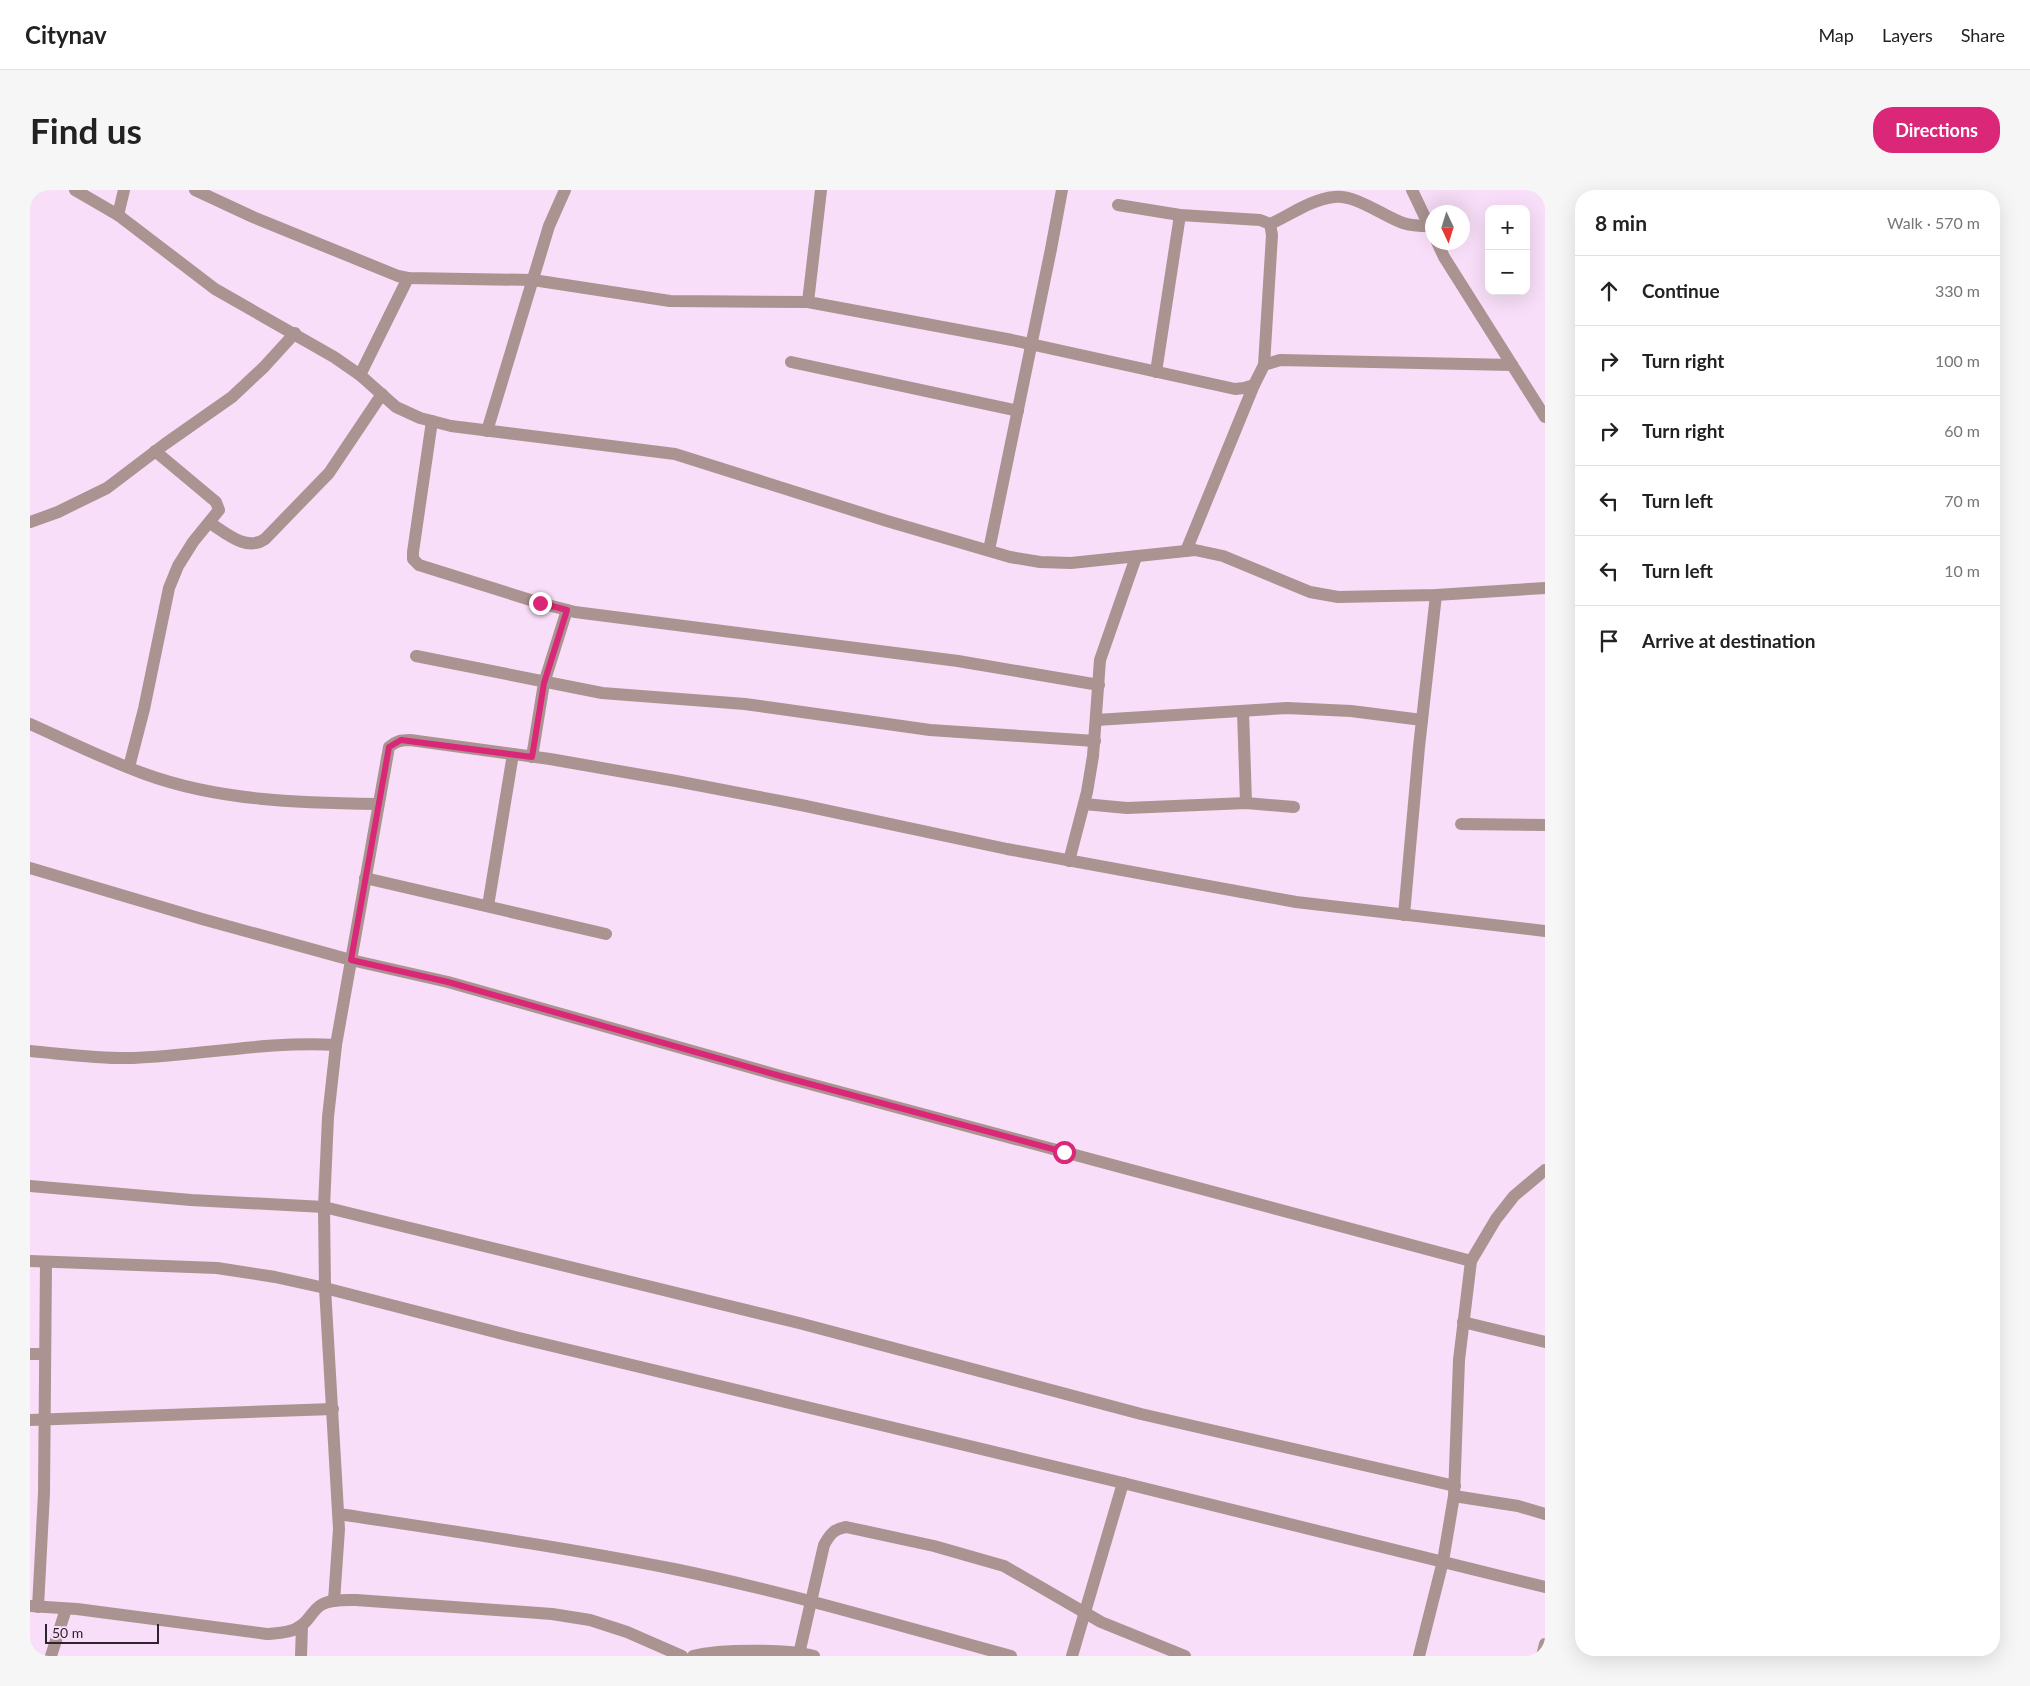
<!DOCTYPE html>
<meta charset="utf-8">
<style>
:root{--surface:#fff;--page:#f6f6f6;--text:#222;--muted:#767676;--line:#e0e0e0;--accent:#db2777}
body{margin:0;font-family:Lato,sans-serif;background:var(--page);color:var(--text)}
.controls{position:absolute;right:15px;top:15px;display:grid;overflow:hidden;border-radius:10px;box-shadow:0 5px 20px #0002}
.controls button{width:45px;height:45px;display:grid;place-items:center;padding:0;border:0;border-bottom:1px solid var(--line);background:var(--surface);color:var(--text);font:25px sans-serif}
.compass{position:absolute;left:1395px;top:15px;width:45px;height:45px;border-radius:50%;background:var(--surface);box-shadow:0 5px 20px #0002;rotate:176deg}
.scale{position:absolute;left:15px;bottom:12px;width:114px;box-sizing:border-box;padding-left:5px;border:2px solid #2c232c;border-top:0;font-size:14px;line-height:18px;white-space:nowrap;color:#2c232c;-webkit-text-stroke:4px #f8def8;paint-order:stroke}
.stop{position:absolute;width:15px;height:15px;margin:-11px;border:4px solid #db2777;border-radius:50%;background:#fff}
.stop.end{background:#db2777;border-color:#fff;box-shadow:0 1px 5px #0008}
.list{margin:0;padding:0;list-style:none}
h2{display:flex;justify-content:space-between;align-items:center;height:65px;margin:0;padding:0 20px;font-size:21px}
h2 small{font-size:16px;font-weight:400;color:var(--muted)}
.list li{display:grid;grid-template-columns:32px 1fr auto;gap:15px;align-items:center;box-sizing:border-box;height:70px;padding:0 20px;border-top:1px solid var(--line)}
.list b{display:block;font-size:19px;white-space:nowrap}
.list em{font-size:16px;font-style:normal;color:var(--muted)}
.icon{flex:none;width:28px;height:28px;fill:none;stroke:currentColor;stroke-width:2;stroke-linecap:round;stroke-linejoin:round}
.map{position:relative;flex:none;width:1515px;height:1466px;overflow:hidden;border-radius:20px}
header{display:flex;align-items:center;gap:30px;box-sizing:border-box;height:70px;padding:0 25px;background:var(--surface);border-bottom:1px solid var(--line)}
header strong{font-size:24px}
nav{display:flex;gap:28px;margin-inline-start:auto;font-size:18px}
.intro{display:flex;align-items:center;justify-content:space-between;box-sizing:border-box;height:120px;padding:0 30px}
h1{margin:0;font-size:35px}
.button{padding:12px 22px;border-radius:20px;background:var(--accent);color:#fff;font-size:18px;font-weight:700}
main{display:flex;gap:30px;padding:0 30px}
aside{flex:1;background:var(--surface);border-radius:20px;box-shadow:0 5px 20px #0002}
.map>svg:first-child{display:block}
</style>
<header>
<strong>Citynav</strong>
<nav><a>Map</a><a>Layers</a><a>Share</a></nav>
</header>
<div class="intro"><h1>Find us</h1><a class="button">Directions</a></div>
<main>
<div class="map">
<svg width="1515" height="1466" viewBox="0 0 1515 1466">
<rect width="100%" height="100%" fill="#f8def8"/>
<g fill="none" stroke-linecap="round" stroke-linejoin="round">
<!-- minor -->
<g stroke="#aa9390" stroke-width="12">
<path d="M45 0 88 25 185 99 304 167 330 185 366 217 390 228 421 236 645 264 857 331 980 367 1010 372 1041 373 1165 360 1193 366 1280 402 1308 407 1406 405 1515 398"/>
<path d="M165 0 223 27 368 86 378 88 503 90 640 111 778 112"/>
<path d="M791 0 778 112 982 150 1205 199 1214 198 1224 195 1234 175 1250 170 1482 175"/>
<path d="M1382 0 1402 42"/>
<path d="M1088 15 1150 25 1230 30 1240 34 1242 45 1234 175"/>
<path d="M88 25 94 0"/>
<path d="M1240 34C1260 25 1282 9 1304 7 1325 4 1353 26 1373 33 1382 36 1390 36 1400 36"/>
<path d="M1407 52 1414 67 1515 227"/>
<path d="M761 172 988 221"/>
<path d="M1126 182 1150 25"/>
<path d="M330 185 378 88"/>
<path d="M402 231 383 362V369L389 375 510 413 545 422 928 471 1069 495"/>
<path d="M457 241 519 36 535 0"/>
<path d="M0 332 28 322 77 298 135 254 202 207 234 177 265 143"/>
<path d="M180 333C196 343 216 362 235 349L299 283 352 204"/>
<path d="M959 360 1021 59 1032 0"/>
<path d="M1156 361 1224 195"/>
<path d="M386 466 572 503 715 514 900 540 1065 551"/>
<path d="M1213 521 1216 613"/>
<path d="M1066 530 1257 518 1321 521 1392 530"/>
<path d="M0 534C38 551 76 570 115 584 189 611 271 613 348 614"/>
<path d="M502 567 514 493 537 420"/>
<path d="M99 577 114 519 139 398 148 376 163 352 189 320 186 312 125 261"/>
<path d="M1054 614 1097 618 1216 613 1264 617"/>
<path d="M1431 634 1515 635"/>
<path d="M1039 671 1057 602 1063 566 1070 470 1106 367"/>
<path d="M0 678 172 729 321 770 418 792 754 887 1441 1071"/>
<path d="M335 688 576 744"/>
<path d="M458 716 483 564"/>
<path d="M1374 725 1389 557 1406 405"/>
<path d="M0 861C34 864 69 869 103 868 172 865 237 851 306 855"/>
<path d="M0 996 161 1010 294 1017 769 1133 1111 1224 1425 1296"/>
<path d="M0 1071 187 1078 245 1087 295 1098 485 1147 1093 1293 1515 1397"/>
<path d="M1433 1132 1515 1152"/>
<path d="M0 1164H15"/>
<path d="M0 1230 303 1219"/>
<path d="M1424 1306 1488 1316 1515 1324"/>
<path d="M309 1324C421 1341 533 1357 644 1379 757 1402 870 1436 981 1466"/>
<path d="M304 1411 309 1339 295 1098 294 1017 298 927 306 855 359 557C366 551 371 550 380 550L520 569 646 591 771 615 977 659 1266 712 1515 741"/>
<path d="M0 1416 47 1419 237 1444C249 1443 262 1443 272 1435 279 1430 283 1420 291 1415 301 1409 315 1410 326 1410L522 1424 560 1430 597 1442 652 1466"/>
<path d="M8 1417 14 1303 16 1072"/>
<path d="M769 1464 794 1355C800 1344 804 1339 816 1337L904 1356 974 1376 1071 1432 1155 1466"/>
<path d="M21 1466 36 1419"/>
<path d="M271 1466 272 1435"/>
<path d="M663 1466C690 1459 757 1459 784 1466"/>
<path d="M1042 1466 1093 1293"/>
<path d="M1389 1466 1413 1371 1424 1306 1429 1170 1441 1071 1466 1029 1484 1006 1515 980"/>
<path d="M1512 1466 1515 1454"/>
</g>
</g>
<g fill="none" stroke-linecap="round" stroke-linejoin="round">
<!-- route -->
<path stroke="#db2777" stroke-width="6" d="M510 413 537 420 514 493 502 567 371 550 359 557 321 770 418 792 754 887 1034 962"/>
</g>
</svg>
<div class="controls">
<button>+</button>
<button>−</button>
</div>
<svg class="compass" viewBox="-18 -18 36 36"><path d="M0-13l5 13h-10z" fill="#e53935"/><path d="M0 13l5-13h-10z" fill="#767676"/></svg>
<div class="scale">50 m</div>
<div class="stop" style="left:1034px;top:962px"></div>
<div class="stop end" style="left:510px;top:413px"></div>
</div>
<aside>
<h2>8 min<small>Walk · 570 m</small></h2>
<ul class="list">
<li><svg class="icon" aria-label="ahead" viewBox="0 0 24 24"><path d="M12 20V5M6 11l6-6 6 6"/></svg><div><b>Continue</b></div><em>330 m</em></li>
<li><svg class="icon" aria-label="right" viewBox="0 0 24 24"><path d="M7 20v-9h11M14 6l5 5-5 5"/></svg><div><b>Turn right</b></div><em>100 m</em></li>
<li><svg class="icon" aria-label="right" viewBox="0 0 24 24"><path d="M7 20v-9h11M14 6l5 5-5 5"/></svg><div><b>Turn right</b></div><em>60 m</em></li>
<li><svg class="icon" aria-label="left" viewBox="0 0 24 24"><path d="M17 20v-9H6M10 6l-5 5 5 5"/></svg><div><b>Turn left</b></div><em>70 m</em></li>
<li><svg class="icon" aria-label="left" viewBox="0 0 24 24"><path d="M17 20v-9H6M10 6l-5 5 5 5"/></svg><div><b>Turn left</b></div><em>10 m</em></li>
<li><svg class="icon" aria-label="arrive" viewBox="0 0 24 24"><path d="M6 21V4h12l-3 4 3 4H6"/></svg><div><b>Arrive at destination</b></div></li>
</ul>
</aside>
</main>
